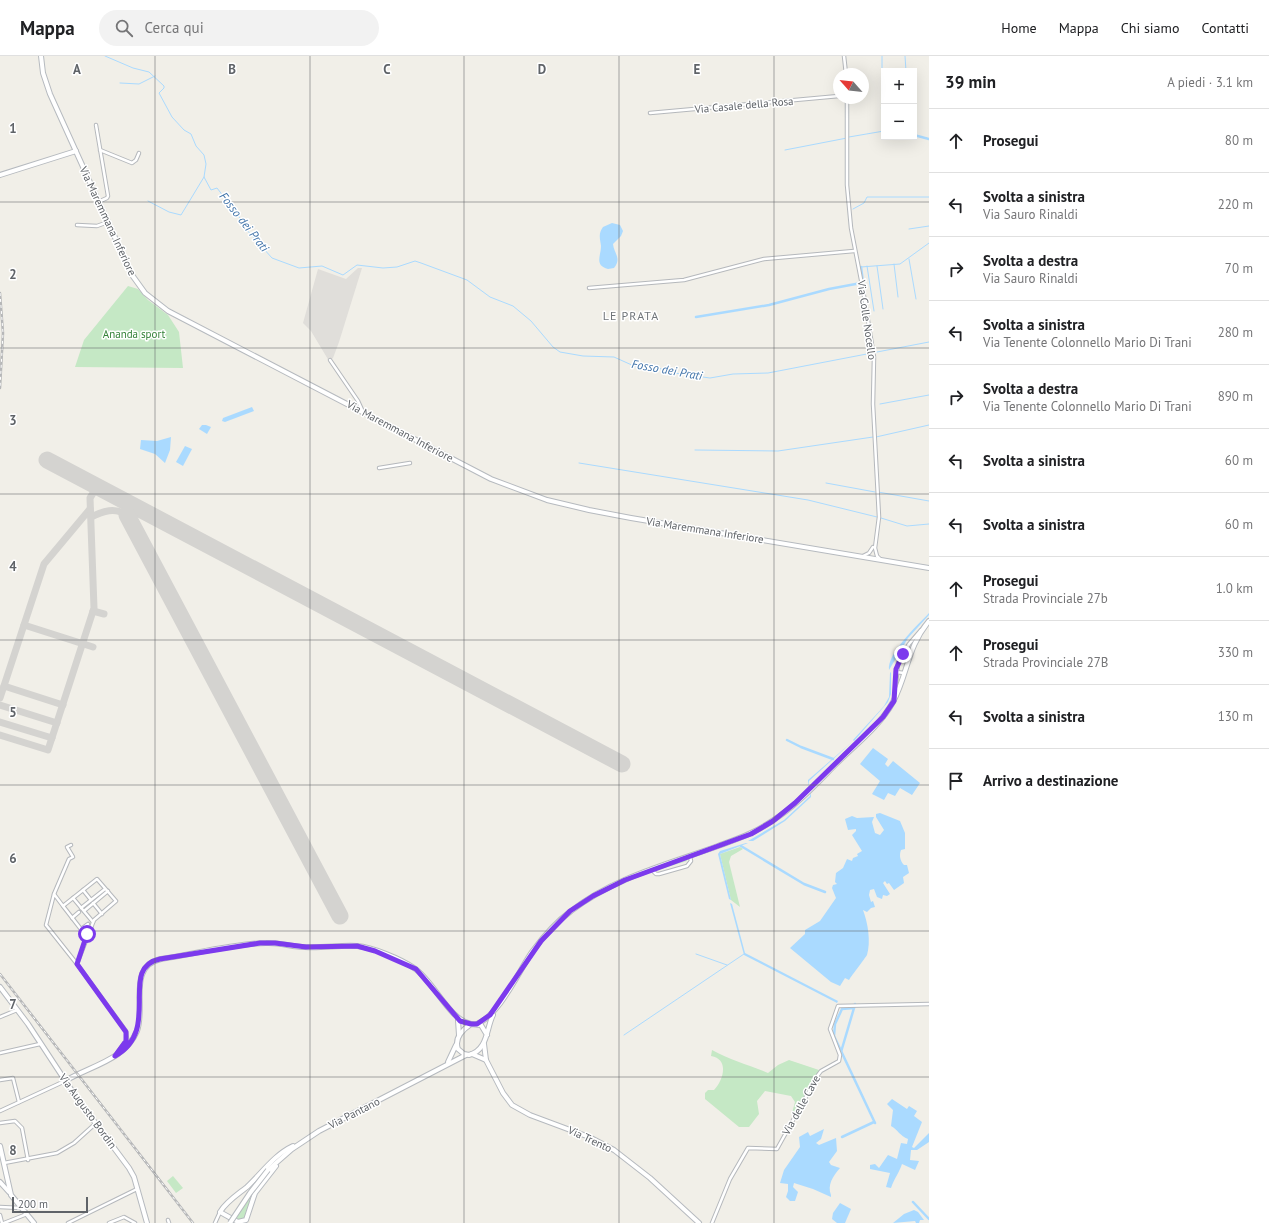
<!DOCTYPE html>
<html lang="it">
<meta charset="utf-8">
<style>
:root{--surface:#fff;--page:#f2f2f2;--text:#202124;--muted:#757577;--line:#e0e0e0}
body{margin:0;font-family:"PT Sans",sans-serif;background:var(--page);color:var(--text)}
.controls{position:absolute;right:12px;top:12px;display:grid;overflow:hidden;border-radius:0px;box-shadow:0 4px 16px #0002}
.controls button{width:36px;height:36px;display:grid;place-items:center;padding:0;border:0;border-bottom:1px solid var(--line);background:var(--surface);color:var(--text);font:20px sans-serif}
.compass{position:absolute;left:833px;top:12px;width:36px;height:36px;border-radius:50%;background:var(--surface);box-shadow:0 4px 16px #0002;rotate:297deg}
.scale{position:absolute;left:12px;bottom:10px;width:76px;box-sizing:border-box;padding-left:4px;border:2px solid #5f6368;border-top:0;font-size:11px;line-height:14px;white-space:nowrap;color:#5f6368;-webkit-text-stroke:3px #fff;paint-order:stroke}
.stop{position:absolute;width:12px;height:12px;margin:-9px;border:3px solid #7c3aed;border-radius:50%;background:#fff}
.stop.end{background:#7c3aed;border-color:#fff;box-shadow:0 1px 4px #0008}
.list{margin:0;padding:0;list-style:none}
h2{display:flex;justify-content:space-between;align-items:center;height:52px;margin:0;padding:0 16px;font-size:17px}
h2 small{font-size:13px;font-weight:400;color:var(--muted)}
.list li{display:grid;grid-template-columns:26px 1fr auto;gap:12px;align-items:center;box-sizing:border-box;height:64px;padding:0 16px;border-top:1px solid var(--line)}
.list b{display:block;font-size:15px;white-space:nowrap}
.list p{margin:0;font-size:13px;white-space:nowrap;color:var(--muted)}
.list em{font-size:13px;font-style:normal;color:var(--muted)}
.icon{flex:none;width:22px;height:22px;fill:none;stroke:currentColor;stroke-width:2;stroke-linecap:round;stroke-linejoin:round}
.map{position:relative;flex:none;width:929px;height:1167px;overflow:hidden}
header{display:flex;align-items:center;gap:24px;box-sizing:border-box;height:56px;padding:0 20px;background:var(--surface);border-bottom:1px solid var(--line)}
header strong{font-size:19px}
nav{display:flex;gap:22px;margin-inline-start:auto;font-size:14px}
.search{width:280px;height:36px;background:var(--page);display:flex;align-items:center;gap:10px;box-sizing:border-box;padding:0 14px;border-radius:22px;color:var(--muted);font-size:15px}
main{display:flex}
aside{flex:1;background:var(--surface)}
.map>svg:first-child{display:block}
</style>
<header>
<strong>Mappa</strong>
<div class="search"><svg class="icon" aria-label="search" viewBox="0 0 24 24"><circle cx="10" cy="10" r="6"/><path d="M15 15l6 6"/></svg>Cerca qui</div>
<nav><a>Home</a><a>Mappa</a><a>Chi siamo</a><a>Contatti</a></nav>
</header>
<main>
<div class="map">
<svg width="929" height="1167" viewBox="0 0 929 1167">
<rect width="100%" height="100%" fill="#f1efe8"/>
<!-- industrial -->
<path fill="#e0deda" d="M358 212H362L339 286 333 302 329 305 311 275 303 267 318 213 346 223Z"/>
<!-- green -->
<g fill="#c5e8c5">
<path d="M128 230 138 233 148 244 168 259 179 276 183 312 75 311 84 284Z"/>
<path d="M740 791 743 793 731 800 729 806 740 851 731 844 720 798Z"/>
<path d="M687 803V805L655 815Z"/>
<path d="M712 994C730 1004 749 1009 768 1017L778 1009 789 1004 819 1014V1015L794 1059 792 1057 795 1046 791 1040 765 1035 757 1045 759 1058 749 1071H739L705 1043V1037L708 1034H714C723 1025 730 1003 711 1000Z"/>
<path d="M173 1120 183 1132 176 1137 167 1125Z"/>
<path d="M254 1135 247 1161 241 1165 234 1162Z"/>
</g>
<!-- water -->
<g fill="#aadaff">
<path d="M612 167 620 169 623 175 621 180 613 188C614 198 622 202 614 212L608 213C594 209 601 200 601 190 600 182 598 178 603 171Z"/>
<path d="M252 351 254 355 225 366 222 365 223 362Z"/>
<path d="M202 369H206L211 371 207 378 199 373Z"/>
<path d="M171 381 170 394 165 407 155 398 140 393 141 384 157 385Z"/>
<path d="M185 390 192 393 183 410 176 406Z"/>
<path d="M929 557V559L908 582 889 614C887 597 918 569 929 557Z"/>
<path d="M891 616V638L888 646 854 685 853 684 884 650 889 641 890 617Z"/>
<path d="M852 686 809 725 808 731V724Z"/>
<path d="M873 692 888 703 885 708 888 711 893 705 920 727 912 739 900 732 895 740 888 737 884 744 872 738 880 725 860 708Z"/>
<path d="M811 735V741L785 765 753 785H748L784 764 810 740Z"/>
<path d="M880 757 900 765 905 777V793L901 794C899 799 900 805 904 809H907L909 817 903 821 904 827 894 834 889 827 887 828 885 825 883 827 890 838 887 840 883 839 882 843 877 841 874 833 870 834 869 839 871 846 873 845 875 851 871 852 867 856 863 854C868 867 871 886 867 899 866 901 852 919 849 924L845 922 840 930 831 926 790 892 805 878V874L820 865 836 842 832 832 833 829 837 828 835 826 836 817 843 812 847 803 852 805 853 802 858 800 857 798 862 795 852 779 856 775V773L848 774 845 763 852 760 857 762 874 761 872 766 875 777 880 779 884 774 876 761V758Z"/>
<path d="M746 787H748L720 798 731 844 729 843 718 798 720 795Z"/>
<path d="M730 847 732 848 745 897 838 945 837 947 744 899Z"/>
<path d="M892 1043 907 1053 909 1050 917 1055 914 1060 922 1066 912 1091 914 1092 929 1077V1086L917 1094H911L910 1104 919 1105 915 1114 902 1108C899 1117 894 1123 891 1132L886 1131 890 1117 870 1113V1109L875 1108 879 1112 888 1099 897 1103 901 1087 907 1088 908 1083C900 1080 898 1074 891 1070L893 1054 887 1048Z"/>
<path d="M824 1073 821 1083 816 1087 819 1089 836 1082 837 1095 829 1106 831 1109 840 1112C833 1120 827 1129 831 1139V1141L813 1133 794 1127 793 1131 798 1136 795 1145H790L786 1141 788 1135V1128L780 1127 784 1114 800 1091 799 1081 808 1076 810 1080Z"/>
<path d="M840 1147 851 1153 845 1167H837L832 1163 833 1157Z"/>
<path d="M914 1154 918 1156 924 1164H920L919 1167H916L915 1165 893 1167 904 1158Z"/>
</g>
<g fill="none" stroke-linecap="round" stroke-linejoin="round">
<!-- stream -->
<g stroke="#aadaff" stroke-width="1">
<path d="M105 0 133 12 149 16 164 30V32L159 37 172 61 184 74 191 78 196 90 204 99 206 108 204 121 211 134 217 132 240 162 245 172 272 202 299 212 322 210 343 219 357 209 383 212 397 211 415 205 421 207 467 224 490 241 513 250 531 265 553 291 560 296 583 300 614 301 634 310 655 311 674 317 710 322 733 318 768 317 929 286"/>
<path d="M905 0 906 15"/>
<path d="M120 27 139 28 155 20"/>
<path d="M882 52V0"/>
<path d="M849 81 884 75"/>
<path d="M785 94 847 82"/>
<path d="M148 145 169 156 181 159 204 121"/>
<path d="M853 153 864 147 867 141H929"/>
<path d="M909 173 929 170"/>
<path d="M909 203 916 243"/>
<path d="M894 208 898 241"/>
<path d="M867 210 874 255"/>
<path d="M877 210 883 253"/>
<path d="M861 211 900 208 929 187"/>
<path d="M880 348 929 339"/>
<path d="M876 381 929 369"/>
<path d="M695 394 778 395 873 381"/>
<path d="M579 407 808 444 877 461"/>
<path d="M826 427 875 436"/>
<path d="M878 436 929 445"/>
<path d="M881 462 907 470 929 468"/>
<path d="M696 898 727 909"/>
<path d="M624 979 744 898"/>
</g>
<!-- canal -->
<g stroke="#aadaff" stroke-width="2.5">
<path d="M882 52H884"/>
<path d="M914 79 929 83"/>
<path d="M861 211 863 226"/>
<path d="M696 261 769 249 829 233 861 227"/>
<path d="M787 684 801 691 833 703"/>
<path d="M741 790 804 828 825 836"/>
<path d="M855 948 854 952 842 953 835 968 834 980 875 1067"/>
<path d="M841 996 854 952"/>
<path d="M842 1081 874 1066"/>
<path d="M913 1146 929 1163"/>
</g>
<!-- taxiway -->
<g stroke="#d4d3d0" stroke-width="7">
<path d="M91 461C103 455 115 451 127 459"/>
<path d="M93 555 104 558"/>
<path d="M24 569 93 591"/>
<path d="M4 630 63 649"/>
<path d="M0 642 44 508 90 453"/>
<path d="M0 649 57 667"/>
<path d="M0 666 52 682"/>
<path d="M0 679 48 694 94 552 90 442 97 431"/>
</g>
<!-- runway -->
<g stroke="#d4d3d0" stroke-width="17">
<path d="M47 404 622 708"/>
<path d="M127 459 340 860"/>
</g>
<defs>
<g id="street">
<path d="M844 0 846 18"/>
<path d="M847 42V129L851 172 863 234 874 301 873 348 879 461 875 492 877 500 880 503"/>
<path d="M650 57 839 40"/>
<path d="M96 69 108 140 107 142 98 146"/>
<path d="M100 94 132 107 136 104 139 97"/>
<path d="M77 169 97 170 108 166"/>
<path d="M589 232 684 224 764 203 854 195"/>
<path d="M330 304 358 345 363 356"/>
<path d="M379 412 410 407"/>
<path d="M863 500 869 497 873 491"/>
<path d="M896 616 904 617"/>
<path d="M895 639 898 607 909 588 921 574"/>
<path d="M652 814 656 818H659L687 810 691 805 690 800"/>
<path d="M83 834 91 844"/>
<path d="M54 838 69 803 73 801 67 791 71 789"/>
<path d="M73 842 93 866"/>
<path d="M93 847 102 858"/>
<path d="M63 850 87 881"/>
<path d="M81 852 105 833"/>
<path d="M84 855 108 835"/>
<path d="M72 862 79 856"/>
<path d="M81 873 88 868"/>
<path d="M77 908 46 869 54 838 63 850 97 823 116 845 94 864 77 908 126 975 127 983 117 997"/>
<path d="M0 961 17 954"/>
<path d="M0 997 40 988"/>
<path d="M0 1024 13 1022 19 1046"/>
<path d="M0 1055 65 1025"/>
<path d="M0 1067 15 1065 22 1072 28 1104"/>
<path d="M4 1107 57 1097 74 1087 95 1068"/>
<path d="M0 1151 21 1152"/>
<path d="M0 1159 2 1167"/>
<path d="M168 1164 169 1167"/>
<path d="M4 1167 27 1158"/>
<path d="M68 1167 137 1133"/>
<path d="M109 1167 124 1161 135 1167"/>
<path d="M215 1167 220 1156"/>
<path d="M712 1167 730 1123 748 1092 777 1093 818 1019 821 1015 839 1005 840 999 830 973 838 950 929 948"/>
</g>
<g id="secondary">
<path d="M41 0 43 17 50 38 132 219 145 237 168 255 491 423 547 444 589 454 631 462 929 512"/>
<path d="M0 119 76 95"/>
<path d="M0 931 28 968 76 1041 129 1112 134 1121 147 1167"/>
<path d="M458 964 459 979"/>
<path d="M477 968C500 958 517 918 532 896 543 881 556 866 571 855 613 822 668 808 718 790 737 783 755 777 772 765 796 750 816 728 836 708 855 689 880 670 893 646 908 618 907 591 929 565"/>
<path d="M487 979 481 969 471 968C462 974 454 982 458 993L464 998 469 999C488 994 486 973 493 959"/>
<path d="M484 988 486 1004 503 1037 512 1049 530 1059 589 1081 614 1094 650 1122 699 1167"/>
<path d="M472 998 486 1004"/>
<path d="M448 1006 456 989"/>
<path d="M65 1025C90 1010 125 1004 137 975 146 951 127 910 161 903 195 898 231 888 266 887 279 886 292 891 305 891 323 892 340 889 357 890 372 891 401 903 414 912 434 925 449 964 471 968"/>
<path d="M0 1090 11 1139 34 1167"/>
<path d="M276 1110 255 1137 246 1164 238 1166 220 1156C227 1145 237 1139 247 1131 262 1117 274 1099 293 1090"/>
<path d="M268 1114 292 1093 319 1075 466 999"/>
<path d="M0 1126 9 1136"/>
</g>
</defs>
<!-- street casing -->
<use href="#street" stroke="#b5b8bc" stroke-width="4.5"/>
<!-- secondary casing -->
<use href="#secondary" stroke="#b6babf" stroke-width="6"/>
<!-- street -->
<use href="#street" stroke="#fff" stroke-width="2.5"/>
<!-- secondary -->
<use href="#secondary" stroke="#fff" stroke-width="4"/>
<defs>
<g id="rail">
<path d="M0 237 3 277 0 332"/>
<path d="M0 918 193 1167"/>
</g>
</defs>
<!-- rail casing -->
<use href="#rail" stroke="#b6b7b8" stroke-width="2.5"/>
<!-- rail -->
<use href="#rail" stroke="#fff" stroke-width="1" stroke-dasharray="3" stroke-linecap="butt"/>
<defs>
<path id="secondary-bridge" d="M230 1167 250 1137 268 1114"/>
</defs>
<!-- secondary-bridge casing -->
<use href="#secondary-bridge" stroke="#b6babf" stroke-width="6" stroke-linecap="butt"/>
<!-- secondary-bridge -->
<use href="#secondary-bridge" stroke="#fff" stroke-width="4"/>
</g>
<g fill="none" stroke-linecap="round" stroke-linejoin="round">
<!-- route -->
<path stroke="#7c3aed" stroke-width="5" d="M87 878 77 908 126 976V985L115 1000C163 974 117 912 160 903L260 887H275L306 891 357 890 375 895 416 913 460 965 471 968H477L490 959 541 885 570 855 593 840 625 824 751 778 773 765 795 747 883 661 894 645 896 613 903 598"/>
</g>
<!-- grid -->
<path fill="none" stroke="#5f6368" stroke-width="1" stroke-opacity="0.55" d="M155 0V1167M310 0V1167M464 0V1167M619 0V1167M774 0V1167M0 146H929M0 292H929M0 438H929M0 584H929M0 729H929M0 875H929M0 1021H929"/>
<g text-anchor="middle" stroke-width="3" stroke-linejoin="round" paint-order="stroke">
<!-- street labels -->
<g font-size="11" fill="#5f6368" stroke="#fff">
<text transform="translate(744 49) rotate(-5)" y="4">Via Casale della Rosa</text>
<text transform="translate(108 165) rotate(65)" y="4">Via Maremmana Inferiore</text>
<text transform="translate(867 264) rotate(82)" y="4">Via Colle Nocello</text>
<text transform="translate(400 375) rotate(28)" y="4">Via Maremmana Inferiore</text>
<text transform="translate(705 474) rotate(9)" y="4">Via Maremmana Inferiore</text>
<text transform="translate(801 1049) rotate(-61)" y="4">Via delle Cave</text>
<text transform="translate(88 1055) rotate(54)" y="4">Via Augusto Bordin</text>
<text transform="translate(354 1057) rotate(-27)" y="4">Via Pantano</text>
<text transform="translate(590 1083) rotate(25)" y="4">Via Trento</text>
</g>
<!-- park labels -->
<g font-size="11" fill="#348238" stroke="#fff">
<text x="134" y="282">Ananda sport</text>
</g>
<!-- water labels -->
<g font-size="12" font-style="italic" fill="#4174aa" stroke="#fff">
<text transform="translate(244 166) rotate(52)" y="4">Fosso dei Prati</text>
<text transform="translate(667 314) rotate(10)" y="4">Fosso dei Prati</text>
</g>
<!-- neighbourhood labels -->
<g font-size="12" letter-spacing="1" fill="#70757a" stroke="#fff">
<text x="631" y="264">LE PRATA</text>
</g>
</g>
<g font-size="13" text-anchor="middle" font-weight="bold" fill="#5f6368" stroke="#fff" stroke-width="3" stroke-linejoin="round" paint-order="stroke">
<text x="77" y="18">A</text>
<text x="232" y="18">B</text>
<text x="387" y="18">C</text>
<text x="542" y="18">D</text>
<text x="697" y="18">E</text>
<text x="13" y="77">1</text>
<text x="13" y="223">2</text>
<text x="13" y="369">3</text>
<text x="13" y="515">4</text>
<text x="13" y="661">5</text>
<text x="13" y="807">6</text>
<text x="13" y="953">7</text>
<text x="13" y="1099">8</text>
</g>
</svg>
<div class="controls">
<button>+</button>
<button>−</button>
</div>
<svg class="compass" viewBox="-18 -18 36 36"><path d="M0-13l5 13h-10z" fill="#e53935"/><path d="M0 13l5-13h-10z" fill="#757577"/></svg>
<div class="scale">200 m</div>
<div class="stop" style="left:87px;top:878px"></div>
<div class="stop end" style="left:903px;top:598px"></div>
</div>
<aside>
<h2>39 min<small>A piedi · 3.1 km</small></h2>
<ul class="list">
<li><svg class="icon" aria-label="ahead" viewBox="0 0 24 24"><path d="M12 20V5M6 11l6-6 6 6"/></svg><div><b>Prosegui</b></div><em>80 m</em></li>
<li><svg class="icon" aria-label="left" viewBox="0 0 24 24"><path d="M17 20v-9H6M10 6l-5 5 5 5"/></svg><div><b>Svolta a sinistra</b><p>Via Sauro Rinaldi</p></div><em>220 m</em></li>
<li><svg class="icon" aria-label="right" viewBox="0 0 24 24"><path d="M7 20v-9h11M14 6l5 5-5 5"/></svg><div><b>Svolta a destra</b><p>Via Sauro Rinaldi</p></div><em>70 m</em></li>
<li><svg class="icon" aria-label="left" viewBox="0 0 24 24"><path d="M17 20v-9H6M10 6l-5 5 5 5"/></svg><div><b>Svolta a sinistra</b><p>Via Tenente Colonnello Mario Di Trani</p></div><em>280 m</em></li>
<li><svg class="icon" aria-label="right" viewBox="0 0 24 24"><path d="M7 20v-9h11M14 6l5 5-5 5"/></svg><div><b>Svolta a destra</b><p>Via Tenente Colonnello Mario Di Trani</p></div><em>890 m</em></li>
<li><svg class="icon" aria-label="left" viewBox="0 0 24 24"><path d="M17 20v-9H6M10 6l-5 5 5 5"/></svg><div><b>Svolta a sinistra</b></div><em>60 m</em></li>
<li><svg class="icon" aria-label="left" viewBox="0 0 24 24"><path d="M17 20v-9H6M10 6l-5 5 5 5"/></svg><div><b>Svolta a sinistra</b></div><em>60 m</em></li>
<li><svg class="icon" aria-label="ahead" viewBox="0 0 24 24"><path d="M12 20V5M6 11l6-6 6 6"/></svg><div><b>Prosegui</b><p>Strada Provinciale 27b</p></div><em>1.0 km</em></li>
<li><svg class="icon" aria-label="ahead" viewBox="0 0 24 24"><path d="M12 20V5M6 11l6-6 6 6"/></svg><div><b>Prosegui</b><p>Strada Provinciale 27B</p></div><em>330 m</em></li>
<li><svg class="icon" aria-label="left" viewBox="0 0 24 24"><path d="M17 20v-9H6M10 6l-5 5 5 5"/></svg><div><b>Svolta a sinistra</b></div><em>130 m</em></li>
<li><svg class="icon" aria-label="arrive" viewBox="0 0 24 24"><path d="M6 21V4h12l-3 4 3 4H6"/></svg><div><b>Arrivo a destinazione</b></div></li>
</ul>
</aside>
</main>
